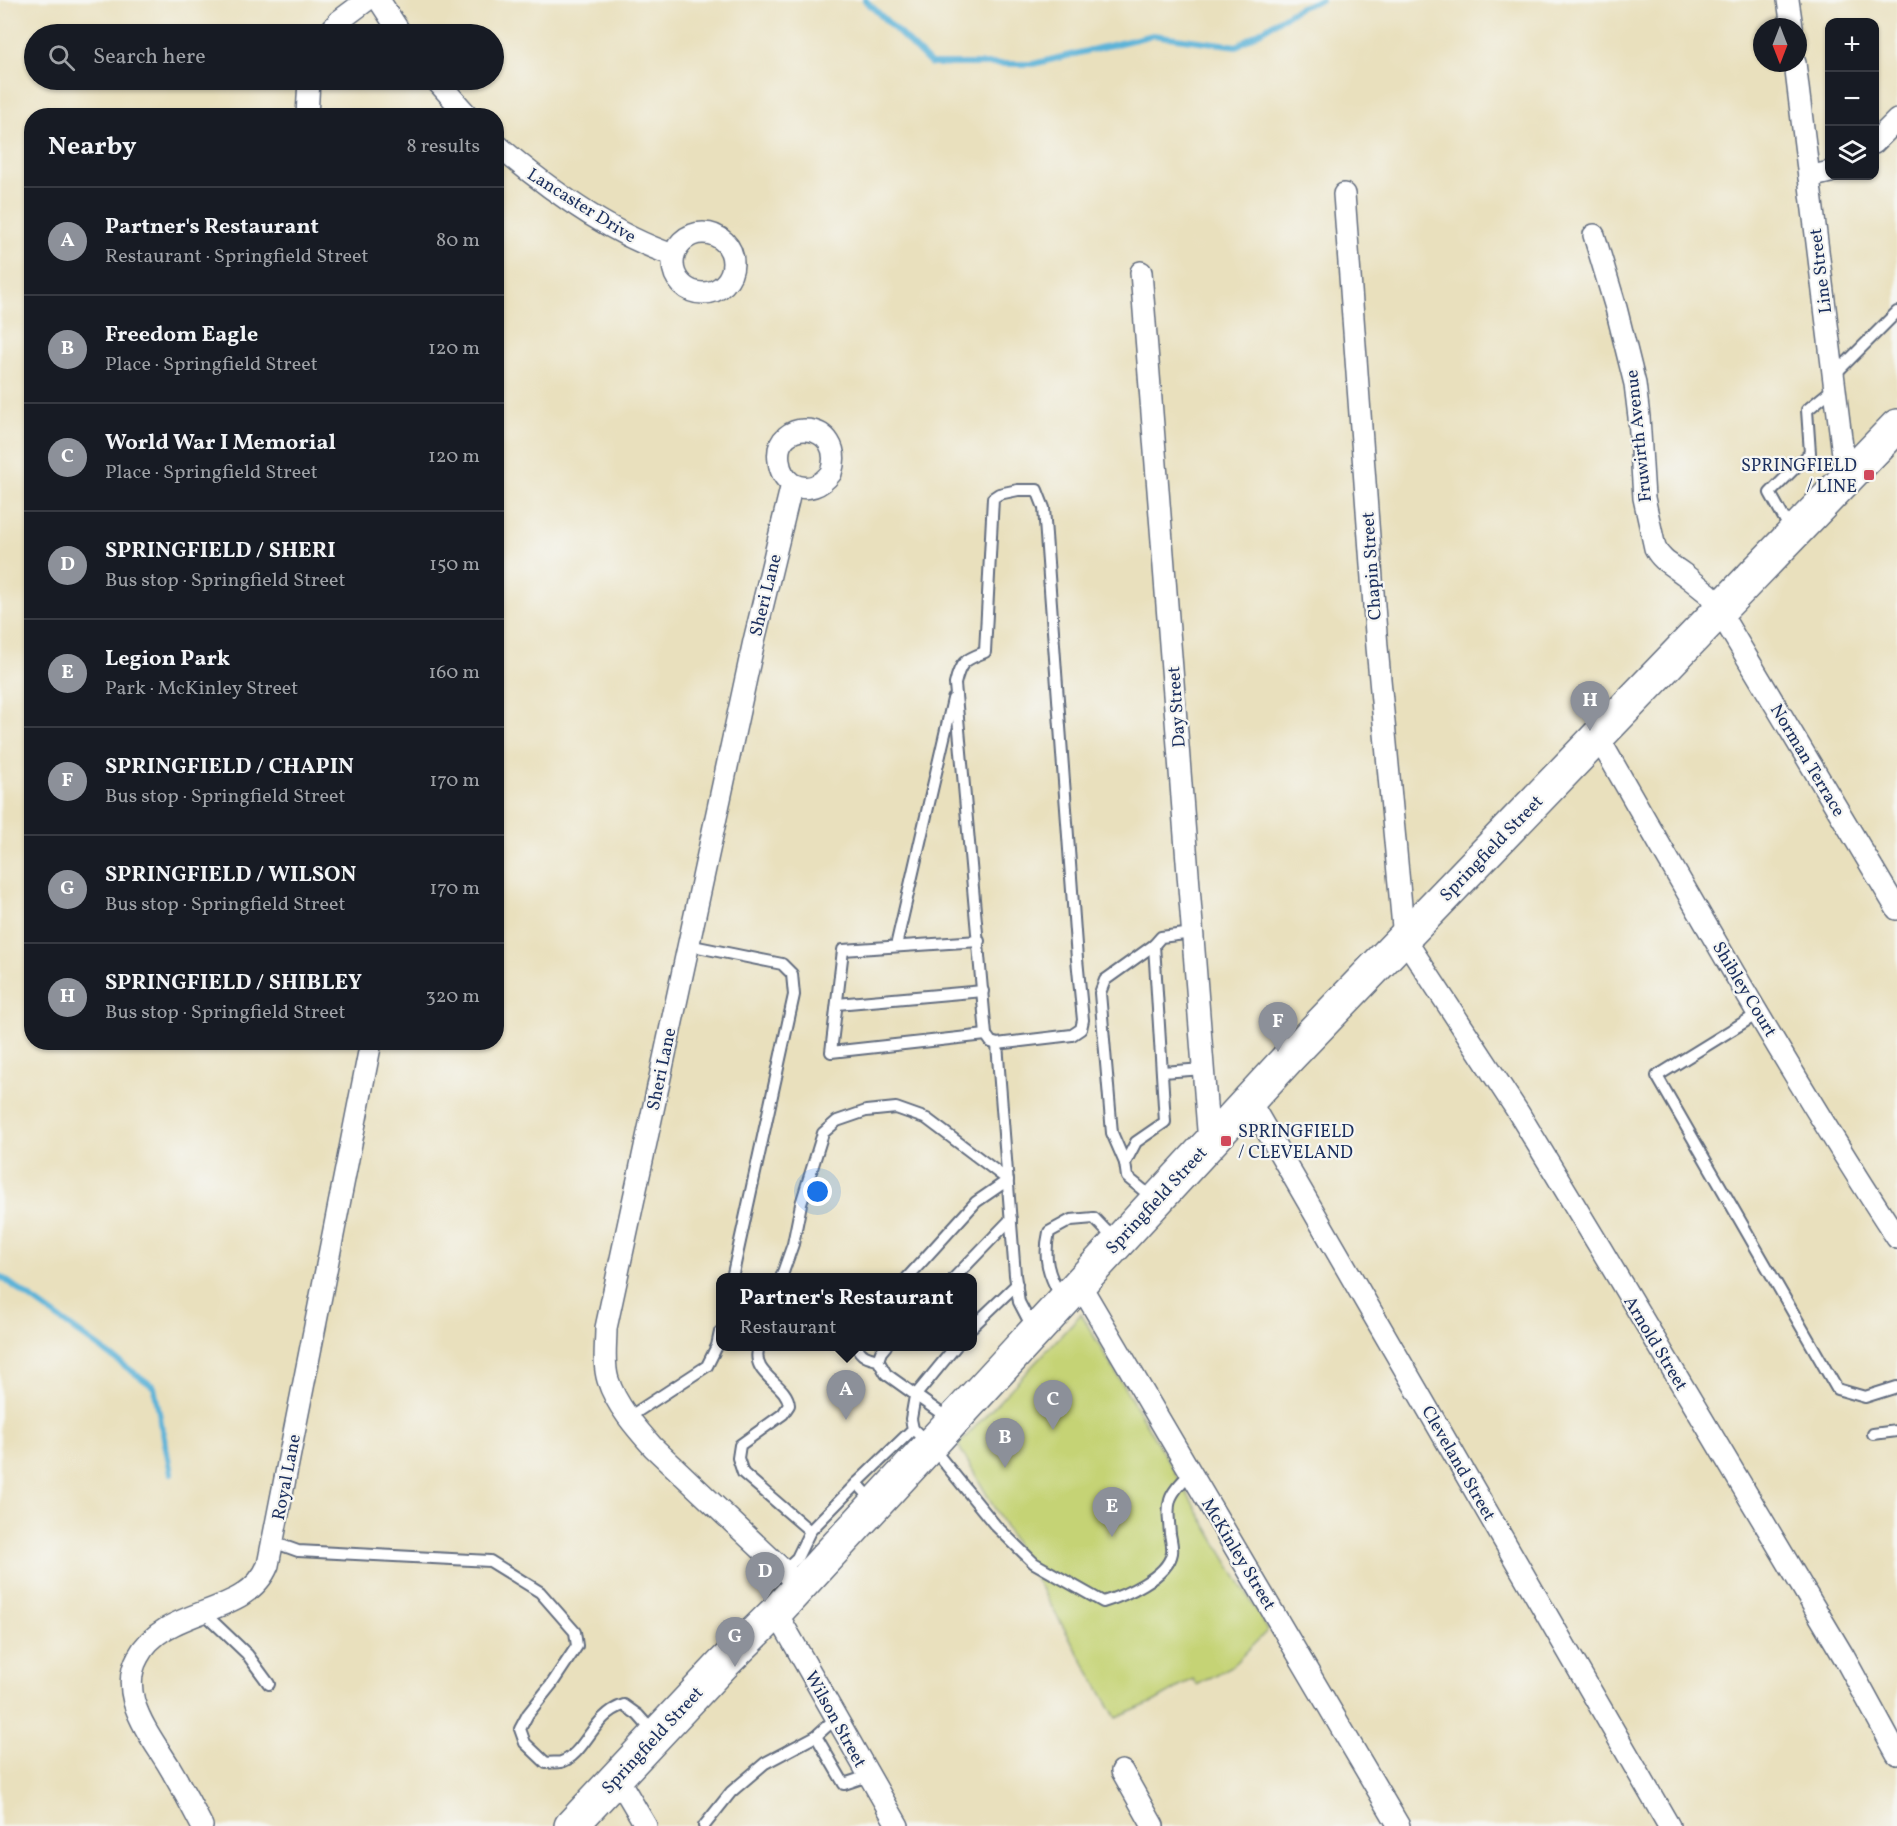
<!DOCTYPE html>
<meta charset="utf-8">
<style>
:root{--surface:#171b24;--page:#242831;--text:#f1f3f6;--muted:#9ea1a6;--line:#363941;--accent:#8c9099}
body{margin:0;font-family:Vollkorn,serif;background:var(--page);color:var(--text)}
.controls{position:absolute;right:18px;top:18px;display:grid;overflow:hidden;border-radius:12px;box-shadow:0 2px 4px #0004}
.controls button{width:54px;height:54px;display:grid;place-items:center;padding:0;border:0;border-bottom:2px solid var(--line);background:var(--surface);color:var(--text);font:30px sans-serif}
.compass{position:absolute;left:1753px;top:18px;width:54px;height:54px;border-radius:50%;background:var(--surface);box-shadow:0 2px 4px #0004;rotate:180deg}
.you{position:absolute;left:818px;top:1192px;width:21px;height:21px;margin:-15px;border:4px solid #fff;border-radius:50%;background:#1a73e8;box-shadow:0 0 0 9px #1a73e833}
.badge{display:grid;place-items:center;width:39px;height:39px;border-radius:50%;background:var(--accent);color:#fff;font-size:20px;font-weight:700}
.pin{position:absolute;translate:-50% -50px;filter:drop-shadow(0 2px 3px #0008)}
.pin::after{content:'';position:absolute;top:32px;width:21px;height:18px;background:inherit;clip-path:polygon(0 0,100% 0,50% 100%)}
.popup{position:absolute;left:716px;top:1273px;width:261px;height:78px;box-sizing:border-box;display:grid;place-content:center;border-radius:12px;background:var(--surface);filter:drop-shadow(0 2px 4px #0005);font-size:20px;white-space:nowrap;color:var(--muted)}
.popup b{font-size:22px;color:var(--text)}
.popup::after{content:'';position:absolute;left:50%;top:100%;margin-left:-12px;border:12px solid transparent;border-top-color:var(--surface)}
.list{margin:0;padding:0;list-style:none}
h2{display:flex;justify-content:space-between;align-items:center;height:78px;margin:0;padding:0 24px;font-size:26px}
h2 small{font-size:20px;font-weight:400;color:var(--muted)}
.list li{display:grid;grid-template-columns:39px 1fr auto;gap:18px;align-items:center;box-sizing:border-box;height:108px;padding:0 24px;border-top:2px solid var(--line)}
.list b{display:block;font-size:22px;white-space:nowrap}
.list p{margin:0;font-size:20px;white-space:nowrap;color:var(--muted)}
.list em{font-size:20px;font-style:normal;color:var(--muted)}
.icon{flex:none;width:33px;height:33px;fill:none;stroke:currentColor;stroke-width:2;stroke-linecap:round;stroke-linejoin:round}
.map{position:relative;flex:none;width:1897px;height:1826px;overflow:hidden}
.search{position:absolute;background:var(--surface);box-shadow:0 2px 4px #0004;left:24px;top:24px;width:480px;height:66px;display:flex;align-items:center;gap:15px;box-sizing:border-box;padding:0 21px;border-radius:33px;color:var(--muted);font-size:22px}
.panel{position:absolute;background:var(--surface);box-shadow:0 2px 4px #0004;left:24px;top:108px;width:480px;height:942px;border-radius:24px}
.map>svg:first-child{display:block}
</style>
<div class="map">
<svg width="1897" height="1826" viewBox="0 0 1897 1826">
<rect width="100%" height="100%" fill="#f6f6f2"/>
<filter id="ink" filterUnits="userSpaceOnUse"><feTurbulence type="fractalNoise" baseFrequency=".0167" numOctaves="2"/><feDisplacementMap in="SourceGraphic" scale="12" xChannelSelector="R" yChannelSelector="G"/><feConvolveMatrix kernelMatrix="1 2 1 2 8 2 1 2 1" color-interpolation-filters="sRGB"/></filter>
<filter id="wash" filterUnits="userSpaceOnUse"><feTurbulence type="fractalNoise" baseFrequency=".008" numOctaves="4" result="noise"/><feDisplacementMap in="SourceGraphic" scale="24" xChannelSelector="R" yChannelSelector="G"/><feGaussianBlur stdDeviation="1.35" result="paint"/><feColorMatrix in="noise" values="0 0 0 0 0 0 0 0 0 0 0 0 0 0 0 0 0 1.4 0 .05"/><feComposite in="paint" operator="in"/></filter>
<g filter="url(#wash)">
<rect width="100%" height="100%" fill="#e9e0bd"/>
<!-- green -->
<path fill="#c5d375" stroke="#70816a" stroke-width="1.5" d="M1081 1314 1268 1630 1232 1666 1197 1685 1193 1679 1155 1701 1116 1718 958 1445Z"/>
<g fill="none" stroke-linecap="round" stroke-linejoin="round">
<!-- stream -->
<g stroke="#5bb3d8" stroke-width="6">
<path d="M865 0 931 64H1033L1153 35 1237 46 1300 7 1321 0"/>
<path d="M0 1276 154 1387 171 1473"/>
</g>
</g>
</g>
<g filter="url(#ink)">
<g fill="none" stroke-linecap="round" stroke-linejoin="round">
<defs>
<g id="service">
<path d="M1833 376 1897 312"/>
<path d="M1018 490H1037L1044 508 1077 959 1083 1020 1081 1029 1072 1035 997 1044 991 1042 986 1035 955 684C960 662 964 660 985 652L993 498 999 494Z"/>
<path d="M1790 529 1770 493 1810 453 1807 410 1834 388"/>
<path d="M979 941 843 950 831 1052 986 1035"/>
<path d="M688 945 782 964 792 974 794 995 732 1278"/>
<path d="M896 946 953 699"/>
<path d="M837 1004 983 991"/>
<path d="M1759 1013 1657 1076 1837 1389 1865 1397 1897 1387"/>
<path d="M997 1044 1015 1275 1019 1302 1032 1327"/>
<path d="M1162 1072 1204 1069"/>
<path d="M1125 1163 1112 1133 1100 993 1105 980 1154 945"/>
<path d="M1153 1198 1127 1177 1125 1163 1136 1142 1165 1122 1154 945 1161 937 1193 933"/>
<path d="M781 1278 793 1244 801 1204 823 1133 837 1121 866 1111 896 1108 927 1119 1008 1180 976 1202 907 1278"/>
<path d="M954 1278 1011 1219"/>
<path d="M1061 1297C1048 1274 1043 1258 1049 1232L1071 1220 1094 1218 1114 1239"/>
<path d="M972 1327 1017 1284"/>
<path d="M759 1346C749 1376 787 1382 789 1405L783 1414 740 1445 738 1458 743 1473 810 1531 797 1558 784 1570"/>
<path d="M857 1346C860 1356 869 1358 878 1360L886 1374 949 1419"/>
<path d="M878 1360 881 1352 886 1346"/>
<path d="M629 1417 707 1366 717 1346 720 1332"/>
<path d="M913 1429 930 1445 995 1525 1034 1563 1103 1602C1123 1596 1168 1577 1172 1553 1173 1547 1171 1540 1170 1534 1167 1502 1166 1496 1191 1473"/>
<path d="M1873 1434 1897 1431"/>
<path d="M873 1501 857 1483 913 1429 911 1419 915 1396 956 1346"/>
<path d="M810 1531 857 1483"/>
<path d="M273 1542 298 1551 490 1561 540 1592 575 1632 577 1646 551 1685 528 1714 520 1729 525 1743 546 1763C551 1762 557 1763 561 1762 585 1755 593 1714 624 1705L638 1715 654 1733"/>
<path d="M203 1612 247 1654 269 1684"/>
<path d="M836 1718 816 1736 844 1784 868 1776"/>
<path d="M704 1826 731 1792 765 1763 816 1736"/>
</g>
<g id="minor">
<path d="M379 0 401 34"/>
<path d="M1788 0 1792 27"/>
<path d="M328 34 339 21 367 0"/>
<path d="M1795 63 1846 479"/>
<path d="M436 80 468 116"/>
<path d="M307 116 309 80"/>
<path d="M1874 143 1897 120"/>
<path d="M496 144C548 189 608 233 673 255"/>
<path d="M1809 177 1830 172"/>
<path d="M1344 194 1377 647 1404 938 1518 1112 1601 1249 1844 1657 1897 1754"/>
<circle cx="703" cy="263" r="30"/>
<path d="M1594 235 1616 308 1635 384 1639 417 1644 498 1655 548C1662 562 1674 566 1685 575 1693 581 1701 588 1709 594L1897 909"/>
<path d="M1141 272 1209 1143"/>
<path d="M792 484C808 492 821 486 831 473 848 420 772 416 779 461 780 471 784 478 792 484L754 641 606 1328C606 1344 603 1364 608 1380 616 1405 636 1428 653 1447L800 1586"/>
<path d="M1598 737C1695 906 1791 1076 1897 1238"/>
<path d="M1249 1100 1669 1826"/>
<path d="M1079 1283 1399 1826"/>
<path d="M776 1612 898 1826"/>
<path d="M1122 1771 1153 1826"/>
<path d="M617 1777 646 1826"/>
<path d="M202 1826C192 1806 181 1786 169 1766 156 1745 141 1725 134 1702 130 1687 130 1671 138 1657 165 1605 247 1618 268 1565L371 1042"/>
</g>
<path id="primary" d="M571 1826 722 1665 776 1612 1290 1056 1897 426"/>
</defs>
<!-- service casing -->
<use href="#service" stroke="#636d7f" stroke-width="14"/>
<!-- minor casing -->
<use href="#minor" stroke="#636d7f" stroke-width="24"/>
<!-- primary casing -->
<use href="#primary" stroke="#636d7f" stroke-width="36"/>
<!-- service -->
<use href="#service" stroke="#fff" stroke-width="10"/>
<!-- minor -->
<use href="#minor" stroke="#fff" stroke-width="21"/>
<!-- primary -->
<use href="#primary" stroke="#fff" stroke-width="33"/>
</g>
</g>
<!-- markers -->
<g fill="#d1495b" stroke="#f6f6f2" stroke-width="2">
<rect x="1863" y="469" width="12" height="12" rx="3"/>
<rect x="1220" y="1135" width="12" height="12" rx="3"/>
</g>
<g text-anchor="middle" stroke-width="4.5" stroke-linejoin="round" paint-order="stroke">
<!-- street labels -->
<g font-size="18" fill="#1b2f5e" stroke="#f6f6f2">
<text transform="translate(582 205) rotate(32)" y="6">Lancaster Drive</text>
<text transform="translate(1820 271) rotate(-97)" y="6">Line Street</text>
<text transform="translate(1638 436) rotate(-96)" y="6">Fruwirth Avenue</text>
<text transform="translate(1371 566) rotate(-94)" y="6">Chapin Street</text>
<text transform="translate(765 595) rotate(-76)" y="6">Sheri Lane</text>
<text transform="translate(1176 707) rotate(-94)" y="6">Day Street</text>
<text transform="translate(1808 760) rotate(59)" y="6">Norman Terrace</text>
<text transform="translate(1491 848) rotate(-46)" y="6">Springfield Street</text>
<text transform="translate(1745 989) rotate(59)" y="6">Shibley Court</text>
<text transform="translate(661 1069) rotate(-78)" y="6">Sheri Lane</text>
<text transform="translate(1156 1200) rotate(-47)" y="6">Springfield Street</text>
<text transform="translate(1656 1343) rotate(59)" y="6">Arnold Street</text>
<text transform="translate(1459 1463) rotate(60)" y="6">Cleveland Street</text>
<text transform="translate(286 1477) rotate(-79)" y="6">Royal Lane</text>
<text transform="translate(1239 1554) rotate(59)" y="6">McKinley Street</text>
<text transform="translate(836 1719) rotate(61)" y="6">Wilson Street</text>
<text transform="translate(652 1740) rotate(-47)" y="6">Springfield Street</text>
</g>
<!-- poi labels -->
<g font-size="18" fill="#1b2f5e" stroke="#f6f6f2" text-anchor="end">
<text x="1857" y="471">SPRINGFIELD<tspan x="1857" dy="21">/ LINE</tspan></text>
<text x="1238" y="1137" text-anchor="start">SPRINGFIELD<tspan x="1238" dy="21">/ CLEVELAND</tspan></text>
</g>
</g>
</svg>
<div class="controls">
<button>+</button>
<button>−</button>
<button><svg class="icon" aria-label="layers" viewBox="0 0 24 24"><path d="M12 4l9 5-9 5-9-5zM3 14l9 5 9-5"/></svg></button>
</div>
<svg class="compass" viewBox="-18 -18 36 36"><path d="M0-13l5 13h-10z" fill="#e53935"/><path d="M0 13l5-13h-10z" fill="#9ea1a6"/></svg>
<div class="you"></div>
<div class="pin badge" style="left:846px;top:1420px">A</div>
<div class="popup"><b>Partner's Restaurant</b>Restaurant</div>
<div class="pin badge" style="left:1005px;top:1468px">B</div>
<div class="pin badge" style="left:1053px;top:1430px">C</div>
<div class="pin badge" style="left:765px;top:1602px">D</div>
<div class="pin badge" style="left:1112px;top:1537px">E</div>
<div class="pin badge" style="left:1278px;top:1052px">F</div>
<div class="pin badge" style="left:735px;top:1667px">G</div>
<div class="pin badge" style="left:1590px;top:731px">H</div>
<div class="search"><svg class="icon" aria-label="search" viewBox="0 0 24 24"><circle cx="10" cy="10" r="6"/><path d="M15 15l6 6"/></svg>Search here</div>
<section class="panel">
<h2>Nearby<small>8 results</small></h2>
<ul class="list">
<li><span class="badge">A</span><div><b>Partner's Restaurant</b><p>Restaurant · Springfield Street</p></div><em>80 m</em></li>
<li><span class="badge">B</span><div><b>Freedom Eagle</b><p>Place · Springfield Street</p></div><em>120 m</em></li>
<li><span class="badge">C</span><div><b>World War I Memorial</b><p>Place · Springfield Street</p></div><em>120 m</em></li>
<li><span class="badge">D</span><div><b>SPRINGFIELD / SHERI</b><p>Bus stop · Springfield Street</p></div><em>150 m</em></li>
<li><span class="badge">E</span><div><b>Legion Park</b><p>Park · McKinley Street</p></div><em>160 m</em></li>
<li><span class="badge">F</span><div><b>SPRINGFIELD / CHAPIN</b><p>Bus stop · Springfield Street</p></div><em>170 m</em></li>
<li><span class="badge">G</span><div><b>SPRINGFIELD / WILSON</b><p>Bus stop · Springfield Street</p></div><em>170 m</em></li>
<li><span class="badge">H</span><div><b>SPRINGFIELD / SHIBLEY</b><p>Bus stop · Springfield Street</p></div><em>320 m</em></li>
</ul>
</section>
</div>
